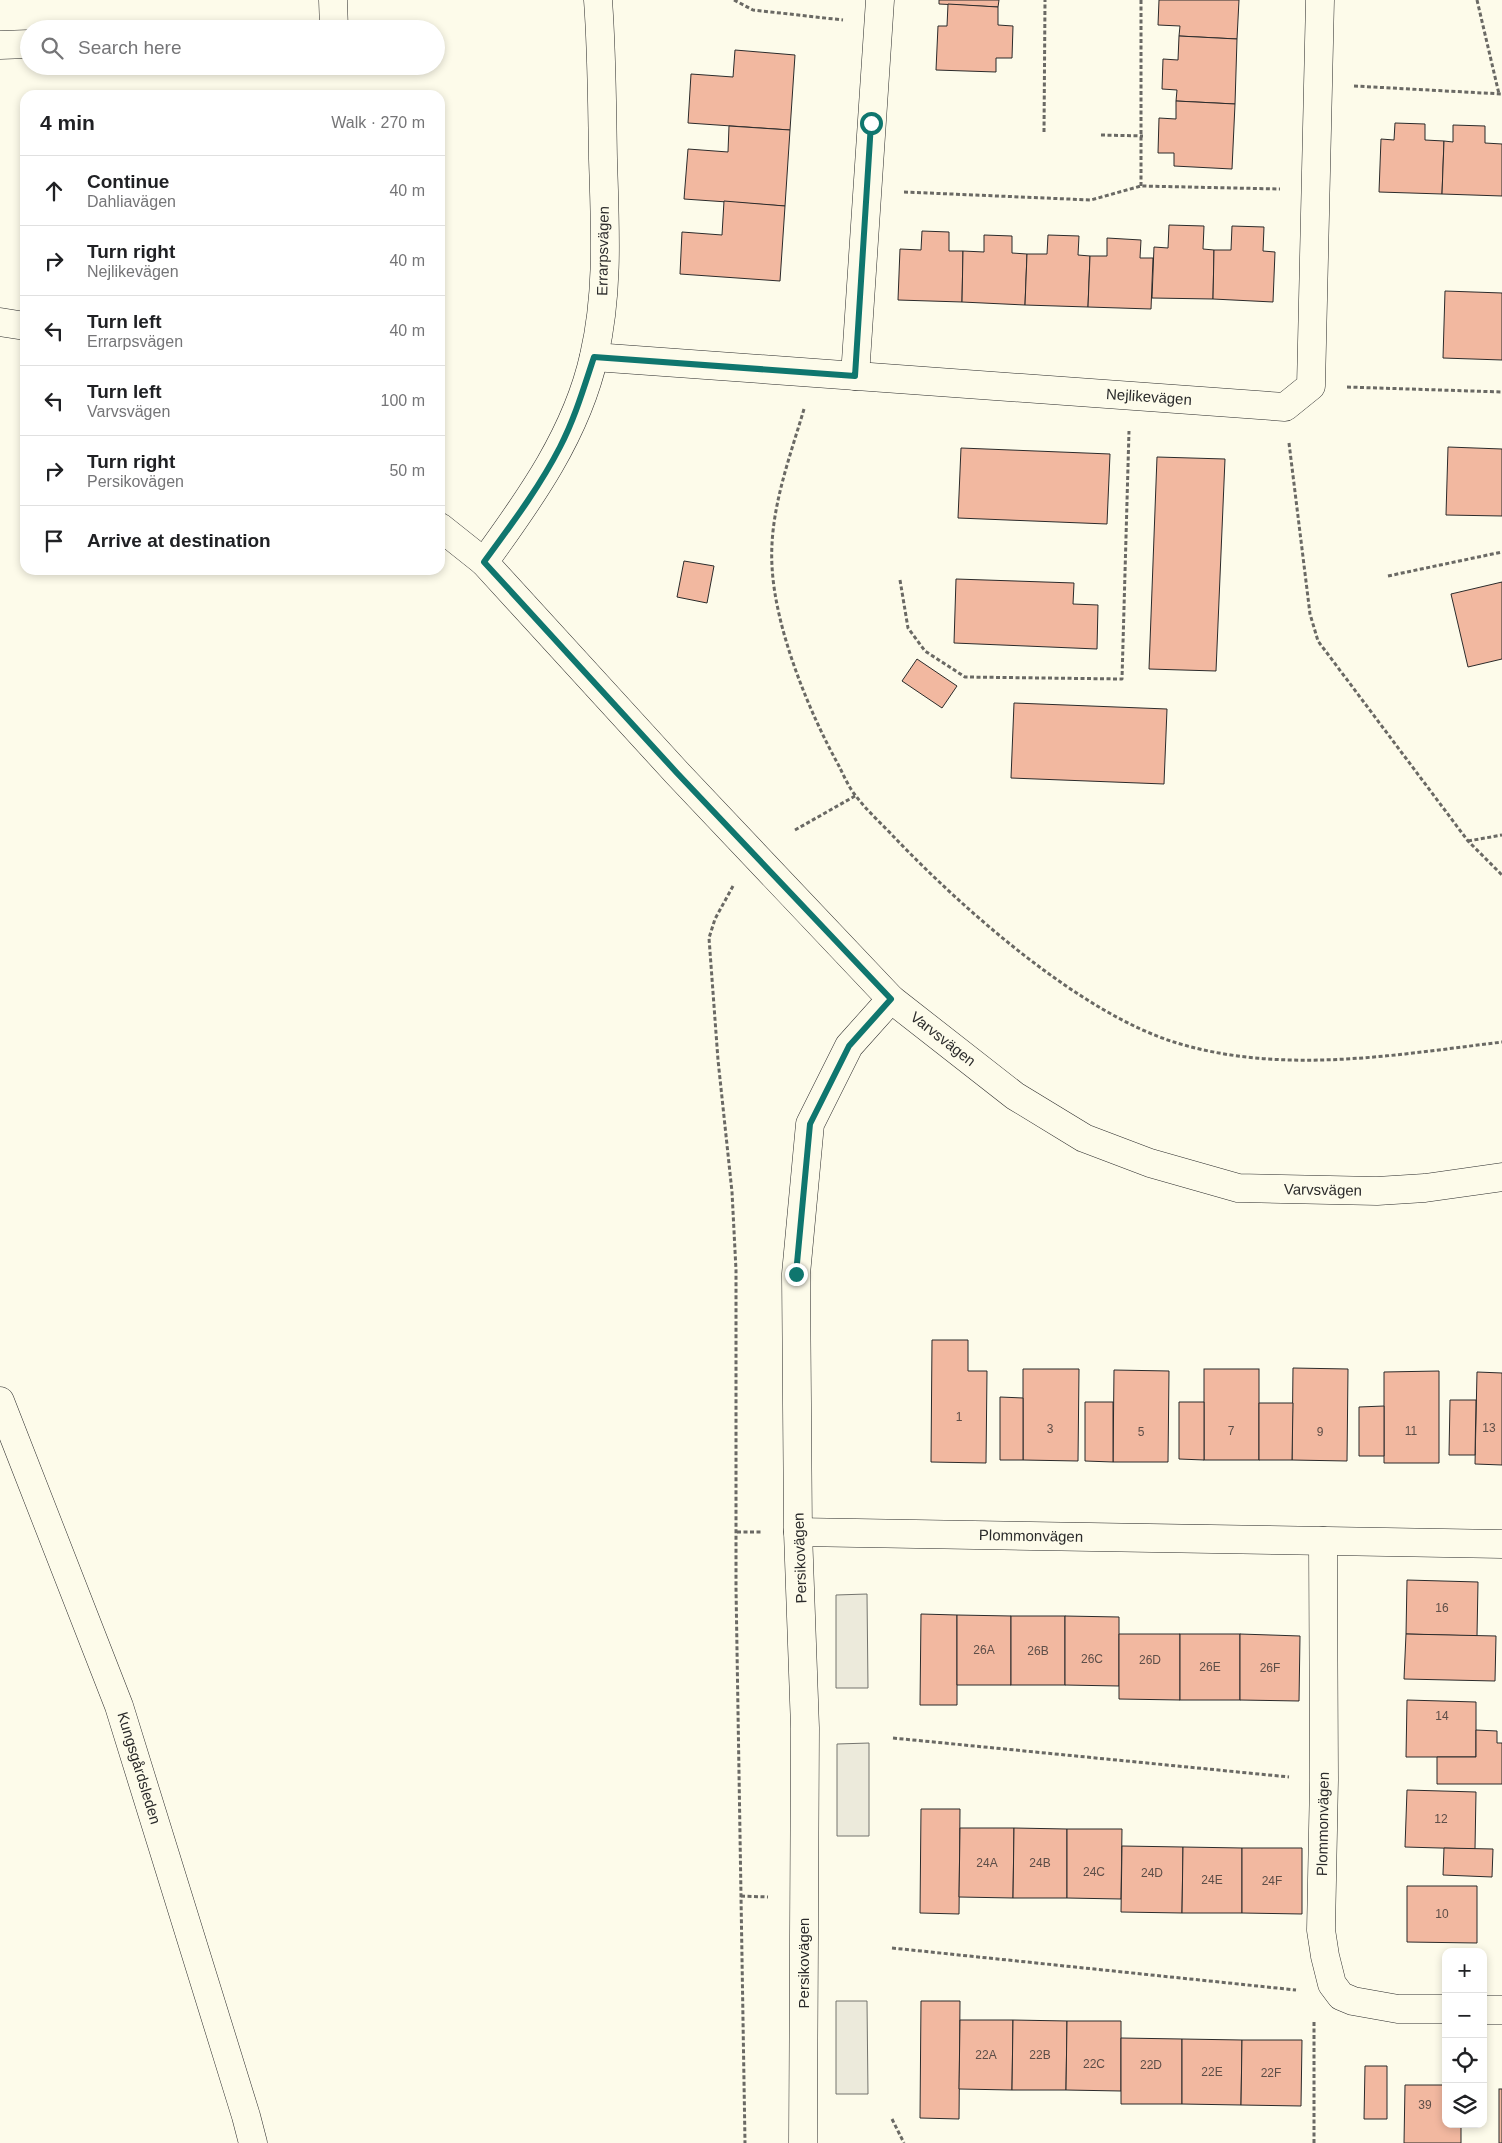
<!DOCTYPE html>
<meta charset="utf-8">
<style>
:root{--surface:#fff;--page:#f2f2f2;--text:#202124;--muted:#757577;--line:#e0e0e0}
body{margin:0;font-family:Arial,sans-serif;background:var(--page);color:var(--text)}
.controls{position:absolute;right:15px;bottom:15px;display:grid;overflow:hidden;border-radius:10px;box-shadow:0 2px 8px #0003}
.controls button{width:45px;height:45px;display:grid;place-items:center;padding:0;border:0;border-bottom:1px solid var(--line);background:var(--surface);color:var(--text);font:25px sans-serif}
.stop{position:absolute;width:15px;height:15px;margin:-11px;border:4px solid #0f766e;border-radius:50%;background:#fff}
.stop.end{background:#0f766e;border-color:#fff;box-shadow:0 1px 5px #0008}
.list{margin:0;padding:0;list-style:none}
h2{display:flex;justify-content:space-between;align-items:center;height:65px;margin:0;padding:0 20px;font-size:21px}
h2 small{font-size:16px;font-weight:400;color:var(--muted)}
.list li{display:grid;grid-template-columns:32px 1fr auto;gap:15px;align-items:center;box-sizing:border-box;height:70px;padding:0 20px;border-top:1px solid var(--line)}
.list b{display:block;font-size:19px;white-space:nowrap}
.list p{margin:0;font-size:16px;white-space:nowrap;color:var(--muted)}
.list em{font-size:16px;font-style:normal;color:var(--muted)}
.icon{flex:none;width:28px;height:28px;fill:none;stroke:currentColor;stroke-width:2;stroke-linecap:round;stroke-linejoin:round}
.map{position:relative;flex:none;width:1502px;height:2143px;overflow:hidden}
.search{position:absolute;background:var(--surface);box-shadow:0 2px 8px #0003;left:20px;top:20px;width:425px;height:55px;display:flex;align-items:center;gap:12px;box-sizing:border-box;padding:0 18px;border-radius:28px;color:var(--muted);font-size:19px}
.panel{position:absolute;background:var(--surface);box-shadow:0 2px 8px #0003;left:20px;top:90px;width:425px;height:485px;border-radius:15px}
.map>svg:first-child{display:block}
</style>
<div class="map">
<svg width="1502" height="2143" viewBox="0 0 1502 2143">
<rect width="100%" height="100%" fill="#fdfbea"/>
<!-- parking -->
<g fill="#eceadb" stroke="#74746e">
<path d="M867 1594 868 1688H836V1595Z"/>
<path d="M869 1743V1836H837V1744Z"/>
<path d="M836 2001H867L868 2094H836Z"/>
</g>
<!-- building -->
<g fill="#f2b8a0" stroke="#2b2b2b">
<path d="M939 0H999L998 7 939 4Z"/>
<path d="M1159 0H1239L1237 39 1179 36 1180 26 1158 25Z"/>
<path d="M948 4 998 7V25L1013 26 1012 58H996V72L936 70 938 26H947Z"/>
<path d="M1179 36 1237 39 1235 104 1176 101 1177 90 1162 89 1163 59 1178 60Z"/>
<path d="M735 50 795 55 790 130 688 123 691 74 733 77Z"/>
<path d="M1176 101 1235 104 1232 169 1174 166V153H1158L1159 118 1176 119Z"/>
<path d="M1395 123 1425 124V140L1444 141 1442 194 1379 192 1381 139 1394 140Z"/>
<path d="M1453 125 1485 126V143L1502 144V196L1442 194 1444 141 1453 142Z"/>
<path d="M729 126 790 130 785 206 684 199 688 149 728 152Z"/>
<path d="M724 201 785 206 780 281 680 274 682 232 722 235Z"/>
<path d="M1169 225 1204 226 1203 249 1214 250 1213 299 1152 298 1154 247 1168 248Z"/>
<path d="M1232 226 1264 227 1263 251 1275 252 1273 302 1213 299 1214 250H1231Z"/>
<path d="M922 231 949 232V251H963L962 302 898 300 900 249 921 250Z"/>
<path d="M984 235 1012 236V253L1027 254 1025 305 962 302 963 251 984 252Z"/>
<path d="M1048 235 1079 236 1078 255 1090 256 1088 307 1025 305 1027 254H1047Z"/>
<path d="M1107 238 1141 240 1140 258H1153L1151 309 1088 307 1090 256H1107Z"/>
<path d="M1445 291 1502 293V360L1443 358Z"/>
<path d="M1448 447 1502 449V516L1446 515Z"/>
<path d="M961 448 1110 454 1107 524 958 518Z"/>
<path d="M1157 457 1225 459 1216 671 1149 669Z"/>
<path d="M684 561 714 566 707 603 677 597Z"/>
<path d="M956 579 1074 583 1073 604 1098 605 1097 649 954 643Z"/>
<path d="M1502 582V659L1468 667 1451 594Z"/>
<path d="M917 659 957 686 942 708 902 681Z"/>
<path d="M1014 703 1167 709 1164 784 1011 778Z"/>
<path d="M932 1340H968V1371H987L986 1463 931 1462Z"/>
<path d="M1293 1368 1348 1369 1347 1461 1292 1460Z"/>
<path d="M1023 1369H1079L1078 1461 1023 1460Z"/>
<rect x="1204" y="1369" width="55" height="91"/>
<path d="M1114 1370 1169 1371 1168 1462H1113Z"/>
<path d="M1439 1371V1463H1384V1372Z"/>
<path d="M1477 1372 1502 1373V1465L1475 1464Z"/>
<path d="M1000 1397 1023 1398V1460H1000Z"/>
<path d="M1450 1400H1476L1475 1455H1449Z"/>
<path d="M1085 1402H1113V1462L1085 1461Z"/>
<path d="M1179 1402H1204V1460L1179 1459Z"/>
<path d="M1259 1403H1293L1292 1460H1259Z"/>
<path d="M1384 1406V1456H1359V1407Z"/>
<path d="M1407 1580 1478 1582 1477 1636 1406 1634Z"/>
<path d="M921 1614 957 1615V1705H920Z"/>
<path d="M957 1615 1011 1616V1685H957Z"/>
<rect x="1011" y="1616" width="54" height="69"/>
<path d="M1065 1616 1119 1617V1686L1065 1685Z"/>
<path d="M1119 1634H1180V1700L1119 1699Z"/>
<rect x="1180" y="1634" width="60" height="66"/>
<path d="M1240 1634 1300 1636 1299 1701 1240 1700Z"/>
<path d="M1406 1634 1496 1636 1495 1681 1404 1679Z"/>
<path d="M1407 1700 1476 1702V1757H1406Z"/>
<path d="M1476 1730 1497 1731V1743H1502V1784H1437V1757H1476Z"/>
<path d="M1407 1790 1476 1792 1475 1849 1405 1847Z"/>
<path d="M921 1809H960L959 1914 920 1913Z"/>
<path d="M960 1828H1014L1013 1898 959 1897Z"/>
<path d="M1014 1828 1067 1829V1898H1013Z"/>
<path d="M1067 1829H1122L1121 1899 1067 1898Z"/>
<path d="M1122 1846 1183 1847 1182 1913 1121 1912Z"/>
<path d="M1183 1847 1242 1848V1913H1182Z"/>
<path d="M1242 1848H1302V1914L1242 1913Z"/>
<path d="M1444 1848 1493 1849 1492 1877 1443 1875Z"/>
<path d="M1407 1886H1477V1943L1407 1942Z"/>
<path d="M921 2001H960L959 2119 920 2118Z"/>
<path d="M960 2020H1013L1012 2090 959 2089Z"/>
<path d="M1013 2020 1067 2021 1066 2090H1012Z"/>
<path d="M1067 2021H1121V2091L1066 2090Z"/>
<path d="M1121 2038 1182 2039V2104H1121Z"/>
<path d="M1182 2039 1242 2040 1241 2105 1182 2104Z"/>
<path d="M1242 2040H1302L1301 2106 1241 2105Z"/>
<path d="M1483 2064H1486L1485 2121H1483Z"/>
<path d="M1365 2066H1387V2119H1364Z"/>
<path d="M1405 2085H1446V2124H1461V2143H1404Z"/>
<rect x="1499" y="2089" width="3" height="54"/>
</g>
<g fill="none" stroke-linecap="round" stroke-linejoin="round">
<defs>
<g id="minor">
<path d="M333 0 334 29"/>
<path d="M0 45 29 44"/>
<path d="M0 322 25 326"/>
<path d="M594 357 1285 407 1311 386 1320 0"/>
<path d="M855 376 880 0"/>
<path d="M440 527 484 562 677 773 891 999 1015 1096 1084 1138 1150 1163 1238 1188 1377 1191 1425 1188 1502 1177"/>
<path d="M484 562C530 499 577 433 594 356 609 291 605 226 603 159 602 106 602 53 598 0"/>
<path d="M798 1532 1502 1544"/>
<path d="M1323 1541 1324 1780 1321 1930 1325 1956 1332 1984 1341 1996 1353 2001 1398 2009H1446"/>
<path d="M1483 2010H1502"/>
<path d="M803 2143 805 1728 798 1532 796 1274 810 1124 849 1046 891 999"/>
</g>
<path id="major" d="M0 1401 119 1706 246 2116 253 2143"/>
</defs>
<!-- minor casing -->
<use href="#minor" stroke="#2b2b2b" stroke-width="29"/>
<!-- major casing -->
<use href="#major" stroke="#2b2b2b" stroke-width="29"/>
<!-- path -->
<g stroke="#6a6964" stroke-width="3" stroke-dasharray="4 2.5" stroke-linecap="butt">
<path d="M734 0 753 10 843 20"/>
<path d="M1477 0 1499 94"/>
<path d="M1354 86 1502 94"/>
<path d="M1044 132 1045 0"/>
<path d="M1101 135 1143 136"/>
<path d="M1141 186V0"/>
<path d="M904 192 1091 200 1141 186 1280 189"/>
<path d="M1347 387 1502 392"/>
<path d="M804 409C789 460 769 512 772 566 775 629 809 712 839 766 844 776 849 788 856 796 867 811 883 825 895 838 964 910 1081 1014 1177 1043 1283 1075 1395 1055 1502 1042"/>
<path d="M1289 443 1310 614 1318 641 1468 841 1502 875"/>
<path d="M1388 576 1502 552"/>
<path d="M900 580 908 628 925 651 965 677 1122 679 1129 431"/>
<path d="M795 830 855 796"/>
<path d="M1468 841 1502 835"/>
<path d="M733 886 715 919 709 938 718 1060 732 1192 736 1270V1588L745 2143"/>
<path d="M737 1532H761"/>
<path d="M893 1738 1289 1777"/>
<path d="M741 1896 768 1897"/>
<path d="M892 1948 1296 1990"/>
<path d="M892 2119 904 2143"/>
<path d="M1314 2143V2021"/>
</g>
<!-- minor -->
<use href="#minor" stroke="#fdfbea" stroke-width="28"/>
<!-- major -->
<use href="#major" stroke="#fdfbea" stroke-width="28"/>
</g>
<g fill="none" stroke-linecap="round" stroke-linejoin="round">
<!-- route -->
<path stroke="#0f766e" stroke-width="6" d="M796 1274 810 1124 849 1046 891 999 677 773 484 562C511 525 539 488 560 447 575 418 584 387 594 357L855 376 871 123"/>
</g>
<g text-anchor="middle" stroke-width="4" stroke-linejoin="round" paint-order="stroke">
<!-- number labels -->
<g font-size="12" fill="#5d4e48">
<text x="959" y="1421">1</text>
<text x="1489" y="1432">13</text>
<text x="1050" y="1433">3</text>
<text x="1231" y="1435">7</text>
<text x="1411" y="1435">11</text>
<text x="1141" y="1436">5</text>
<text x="1320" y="1436">9</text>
<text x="1442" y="1612">16</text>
<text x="984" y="1654">26A</text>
<text x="1038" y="1655">26B</text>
<text x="1092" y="1663">26C</text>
<text x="1150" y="1664">26D</text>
<text x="1210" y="1671">26E</text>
<text x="1270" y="1672">26F</text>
<text x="1442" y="1720">14</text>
<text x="1441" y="1823">12</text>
<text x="987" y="1867">24A</text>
<text x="1040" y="1867">24B</text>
<text x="1094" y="1876">24C</text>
<text x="1152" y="1877">24D</text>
<text x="1212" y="1884">24E</text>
<text x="1272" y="1885">24F</text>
<text x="1442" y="1918">10</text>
<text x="986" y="2059">22A</text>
<text x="1040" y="2059">22B</text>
<text x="1094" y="2068">22C</text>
<text x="1151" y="2069">22D</text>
<text x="1212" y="2076">22E</text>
<text x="1271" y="2077">22F</text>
<text x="1425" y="2109">39</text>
</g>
<!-- street labels -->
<g font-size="15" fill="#2b2b2b" stroke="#fdfbea">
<text transform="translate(603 251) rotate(-89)" y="5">Errarpsvägen</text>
<text transform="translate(1149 397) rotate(4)" y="5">Nejlikevägen</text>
<text transform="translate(943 1039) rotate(38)" y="5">Varvsvägen</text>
<text transform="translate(1323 1190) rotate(1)" y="5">Varvsvägen</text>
<text transform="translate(1031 1536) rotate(1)" y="5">Plommonvägen</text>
<text transform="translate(800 1558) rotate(-92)" y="5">Persikovägen</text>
<text transform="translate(139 1768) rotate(73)" y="5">Kungsgårdsleden</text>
<text transform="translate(1323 1824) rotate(-89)" y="5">Plommonvägen</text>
<text transform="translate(804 1963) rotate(-90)" y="5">Persikovägen</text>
</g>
</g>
</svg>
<div class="controls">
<button>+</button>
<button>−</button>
<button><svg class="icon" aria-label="locate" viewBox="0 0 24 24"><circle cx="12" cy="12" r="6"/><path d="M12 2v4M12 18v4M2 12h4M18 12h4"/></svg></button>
<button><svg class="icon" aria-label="layers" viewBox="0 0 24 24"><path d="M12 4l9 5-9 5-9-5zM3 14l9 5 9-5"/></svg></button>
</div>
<div class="stop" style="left:871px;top:123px"></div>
<div class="stop end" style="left:796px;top:1274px"></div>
<div class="search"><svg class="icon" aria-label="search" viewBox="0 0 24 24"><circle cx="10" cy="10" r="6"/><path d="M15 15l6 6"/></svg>Search here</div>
<section class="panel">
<h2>4 min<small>Walk · 270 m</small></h2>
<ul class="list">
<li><svg class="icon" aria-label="ahead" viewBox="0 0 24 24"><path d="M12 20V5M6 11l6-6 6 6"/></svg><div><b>Continue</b><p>Dahliavägen</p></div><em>40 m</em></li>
<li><svg class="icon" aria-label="right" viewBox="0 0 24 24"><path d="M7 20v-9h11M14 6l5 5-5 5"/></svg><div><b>Turn right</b><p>Nejlikevägen</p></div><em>40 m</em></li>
<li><svg class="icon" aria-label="left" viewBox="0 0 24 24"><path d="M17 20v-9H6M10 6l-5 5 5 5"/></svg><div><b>Turn left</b><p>Errarpsvägen</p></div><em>40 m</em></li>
<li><svg class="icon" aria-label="left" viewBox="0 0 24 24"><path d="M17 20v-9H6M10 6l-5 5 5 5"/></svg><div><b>Turn left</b><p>Varvsvägen</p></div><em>100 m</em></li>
<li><svg class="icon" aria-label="right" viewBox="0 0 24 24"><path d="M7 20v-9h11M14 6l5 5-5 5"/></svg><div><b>Turn right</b><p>Persikovägen</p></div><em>50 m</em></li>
<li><svg class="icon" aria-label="arrive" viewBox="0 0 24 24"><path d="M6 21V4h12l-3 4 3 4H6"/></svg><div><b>Arrive at destination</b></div></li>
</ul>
</section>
</div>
